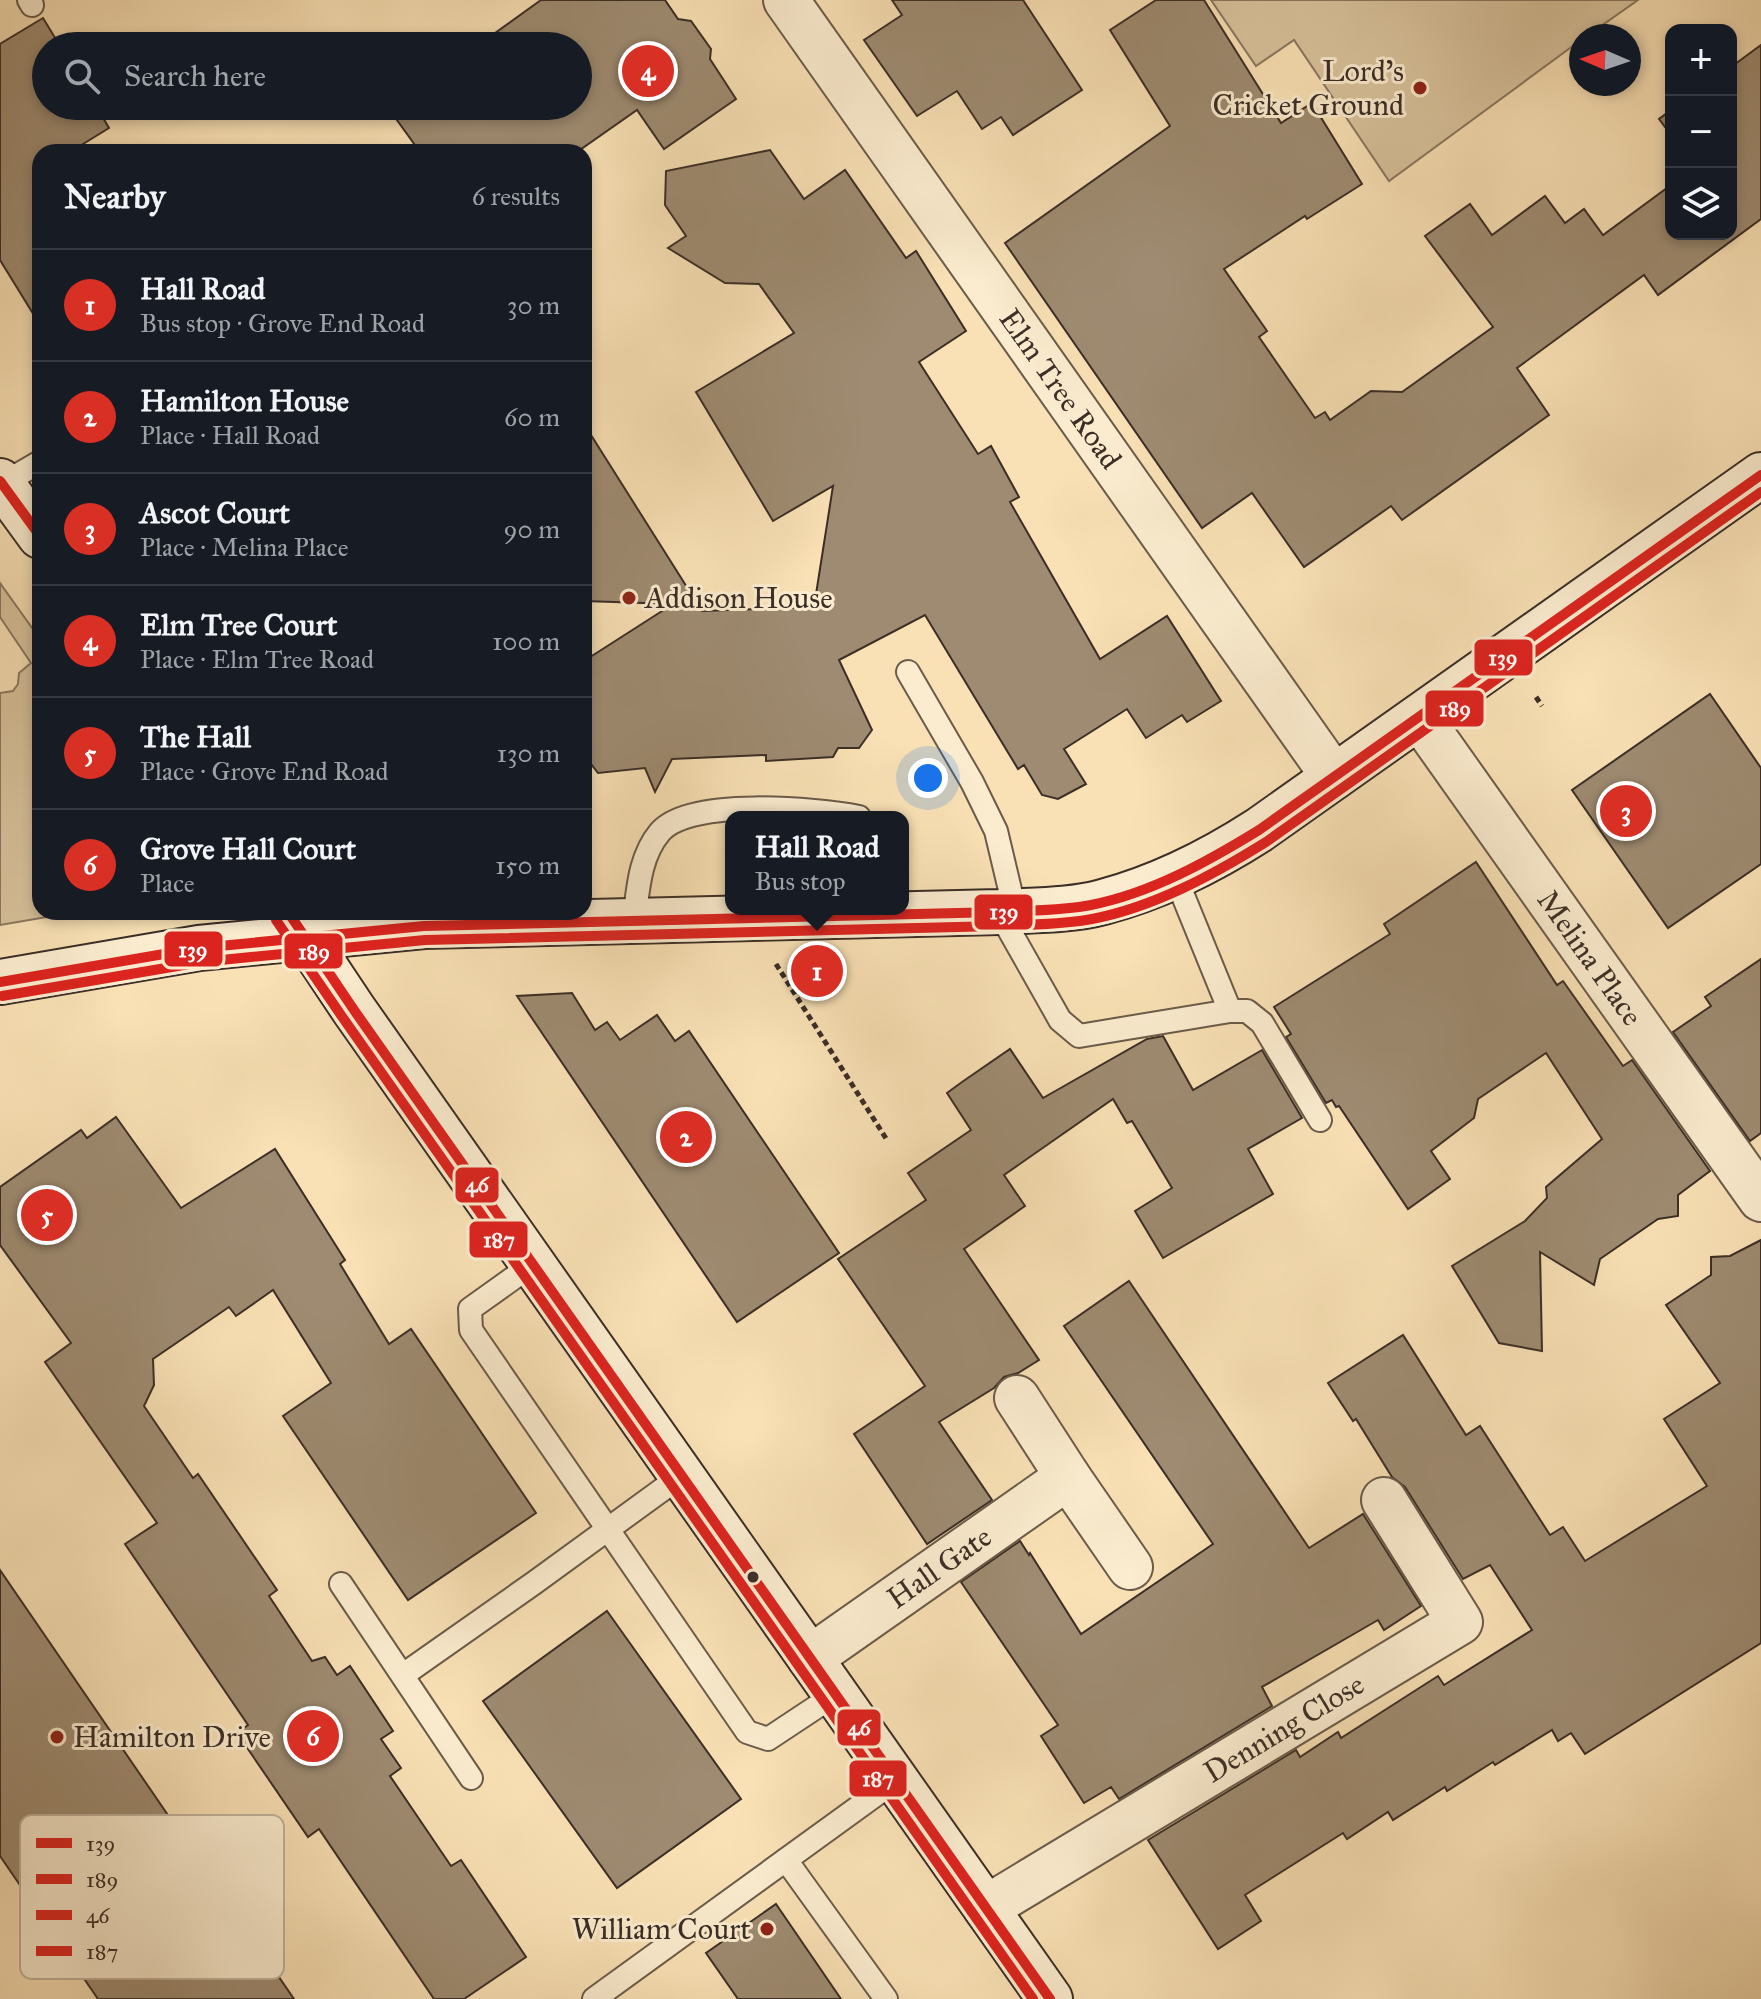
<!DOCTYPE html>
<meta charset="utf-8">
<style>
:root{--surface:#171b24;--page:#20242c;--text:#f1f3f6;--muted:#9ea1a6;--line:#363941;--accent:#d93025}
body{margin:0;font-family:"IM FELL Great Primer",serif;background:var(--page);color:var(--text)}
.controls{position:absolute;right:24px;top:24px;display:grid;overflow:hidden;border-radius:16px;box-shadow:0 4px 12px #0003}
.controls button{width:72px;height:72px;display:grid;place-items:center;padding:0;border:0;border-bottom:2px solid var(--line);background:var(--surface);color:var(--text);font:40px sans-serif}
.compass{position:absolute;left:1569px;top:24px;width:72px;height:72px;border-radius:50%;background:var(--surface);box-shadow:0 4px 12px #0003;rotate:272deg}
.you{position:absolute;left:928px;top:778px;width:28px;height:28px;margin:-20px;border:6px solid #fff;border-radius:50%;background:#1a73e8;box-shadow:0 0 0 12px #1a73e833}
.badge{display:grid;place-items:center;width:52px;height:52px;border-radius:50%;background:var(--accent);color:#fff;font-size:26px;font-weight:700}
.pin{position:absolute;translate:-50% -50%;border:4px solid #fff;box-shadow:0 2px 8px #0006}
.popup{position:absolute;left:725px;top:811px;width:184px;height:104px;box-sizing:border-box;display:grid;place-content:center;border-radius:16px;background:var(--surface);filter:drop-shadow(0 2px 6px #0005);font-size:26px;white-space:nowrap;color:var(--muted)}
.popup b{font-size:30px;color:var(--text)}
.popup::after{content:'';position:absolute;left:50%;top:100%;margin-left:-16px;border:16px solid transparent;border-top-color:var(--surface)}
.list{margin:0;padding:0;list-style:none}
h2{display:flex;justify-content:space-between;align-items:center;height:104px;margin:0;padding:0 32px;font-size:34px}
h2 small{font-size:26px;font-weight:400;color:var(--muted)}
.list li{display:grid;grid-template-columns:52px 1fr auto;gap:24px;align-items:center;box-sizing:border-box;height:112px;padding:0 32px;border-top:2px solid var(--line)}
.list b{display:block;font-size:30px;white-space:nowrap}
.list p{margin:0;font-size:26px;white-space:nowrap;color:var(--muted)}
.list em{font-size:26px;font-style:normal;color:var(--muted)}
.icon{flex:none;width:44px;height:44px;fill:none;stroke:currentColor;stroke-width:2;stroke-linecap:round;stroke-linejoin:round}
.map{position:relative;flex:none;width:1761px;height:1999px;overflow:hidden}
.search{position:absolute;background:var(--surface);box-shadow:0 4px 12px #0003;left:32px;top:32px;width:560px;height:88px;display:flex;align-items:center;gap:20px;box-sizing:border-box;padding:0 28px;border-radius:44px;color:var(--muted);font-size:30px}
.panel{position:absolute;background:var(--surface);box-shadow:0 4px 12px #0003;left:32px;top:144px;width:560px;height:776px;border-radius:24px}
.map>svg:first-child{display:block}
</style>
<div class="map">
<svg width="1761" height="1999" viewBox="0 0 1761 1999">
<rect width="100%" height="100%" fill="#f9e1b5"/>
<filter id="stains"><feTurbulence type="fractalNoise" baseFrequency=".0025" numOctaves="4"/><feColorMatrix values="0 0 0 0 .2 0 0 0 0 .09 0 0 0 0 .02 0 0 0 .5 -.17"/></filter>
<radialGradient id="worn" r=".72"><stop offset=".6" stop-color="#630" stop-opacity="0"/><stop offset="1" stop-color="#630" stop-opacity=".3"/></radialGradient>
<!-- green -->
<g fill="#d9c39d" stroke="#8a7862" stroke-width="2">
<path d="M1211 0H1638L1587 36H1581V40L1389 181 1294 40 1256 66Z"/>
<path d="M0 583 40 639V912H76L0 925V693L13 691 18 684 19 673 31 663 0 617Z"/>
</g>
<!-- building -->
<g fill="#9e8b71" stroke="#3b2e27" stroke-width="2">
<path d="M541 0H665L678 19 691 21 711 49 710 59 736 99 664 149 637 110 577 152H420L389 109 393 106H578V46H477Z"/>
<path d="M892 0H1023L1082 90 1013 135 1001 117 982 129 957 91 917 116 864 40 902 15Z"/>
<path d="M1156 0H1204L1281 123 1312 103 1362 184 1307 219 1305 216 1224 269 1267 331 1259 337 1315 418 1325 412 1330 420 1371 391 1402 392 1493 327 1425 236 1470 204 1492 235 1545 196 1565 223 1584 209 1603 235 1671 185V234H1731V67L1761 45V219L1658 295 1644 275 1517 368 1549 415 1402 520 1391 506 1304 567 1252 493 1202 528 1005 243 1170 126 1110 30Z"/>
<path d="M43 18 60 46H46V106H96L109 128 70 152H40V325L0 260V44Z"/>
<path d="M1671 110V135L1659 119Z"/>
<path d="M770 150 804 199 845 170 906 258 916 251 966 331 919 362 978 454 991 446 1019 497 1010 502 1100 659 1167 616 1221 701 1187 722 1182 715 1146 738 1127 709 1064 749 1086 784 1058 799 1042 795 1024 765 1018 769 925 615 839 660 872 730 859 748H838L833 757 766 761V755L672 759 655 792 645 768 598 773 584 755V661L673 604 584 601V424L702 611 814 607 833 486 773 521 696 392 794 333 759 284 725 283 668 248 686 236 665 205 666 171Z"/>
<path d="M1710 694 1761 768V864L1668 928 1572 790Z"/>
<path d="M1476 862 1557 985 1563 981 1623 1066 1632 1060 1710 1171 1678 1195V1216L1658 1219 1600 1259 1594 1285 1540 1252 1542 1351 1499 1343 1452 1266 1525 1221 1547 1198 1546 1187 1602 1139 1546 1053 1478 1099 1474 1118 1431 1151 1450 1179 1408 1209 1339 1106 1336 1107 1332 1100 1326 1103 1286 1037 1291 1034 1274 1007 1390 934 1384 924Z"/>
<path d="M1761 959V1133L1750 1141 1673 1032 1711 1006 1705 997Z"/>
<path d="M572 993 595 1030 607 1022 620 1040 657 1015 675 1041 689 1031 839 1253 737 1322 517 996Z"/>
<path d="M1163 1036 1193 1090 1262 1050 1302 1118 1248 1149 1273 1194 1163 1258 1135 1211 1172 1188 1132 1121 1127 1123 1113 1099 1004 1175 1025 1206 964 1249 1039 1360 1018 1373 1004 1377 994 1388 939 1422 992 1500 927 1544 854 1434 925 1386 838 1259 926 1200 908 1173 971 1130 947 1093 962 1082 1010 1049 1043 1098 1147 1039Z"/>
<path d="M116 1117 181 1208 275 1149 345 1260 340 1264 389 1344 411 1329 536 1513 408 1600 283 1416 331 1383 273 1290 236 1316 229 1307 153 1359 154 1385 144 1406 193 1478 198 1474 277 1590 269 1596 312 1661 325 1657 337 1675 350 1666 393 1731 381 1739 401 1768 390 1776 451 1866 461 1860 526 1957 464 1999H434L319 1829 308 1837 237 1733 248 1725 125 1544 157 1523 45 1362 71 1343 0 1245V1187L81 1130 87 1138Z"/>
<path d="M1761 1240V1643L1585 1754 1571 1733 1558 1741 1552 1730 1495 1765 1493 1762 1447 1791 1445 1787 1393 1820 1388 1812 1347 1839 1343 1833 1245 1895 1261 1921 1218 1949 1148 1840 1296 1750 1300 1757 1338 1732 1341 1738 1438 1676 1444 1685 1532 1630 1490 1565 1463 1579 1405 1487 1392 1477 1356 1419 1353 1421 1328 1383 1403 1335 1466 1435 1480 1426 1550 1535 1563 1527 1585 1561 1707 1486 1664 1419 1720 1383 1666 1305 1711 1275V1257L1730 1256Z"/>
<path d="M1129 1281 1309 1548 1363 1514 1421 1606 1384 1630 1378 1620 1262 1687 1272 1706 1119 1799 1111 1787 1084 1803 1041 1736 1058 1725 961 1582 1020 1541 1029 1555 1030 1553 1081 1634 1213 1544 1064 1326Z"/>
<path d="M0 1570 294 1999H98L0 1856Z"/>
<path d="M607 1611 741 1799 617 1888 483 1701Z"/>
<path d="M776 1904 841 1999H738L706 1953Z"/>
</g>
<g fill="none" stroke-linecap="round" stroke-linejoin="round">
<defs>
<g id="lane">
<path d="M29 0 32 5"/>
<path d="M2 484 40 462"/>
<path d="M908 672 972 782 996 831 1015 911"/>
<path d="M1175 876 1230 1011"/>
<path d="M999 912 1060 1020 1079 1036 1230 1011H1247L1262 1023 1320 1120"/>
<path d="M634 921C638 891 639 857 660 832 690 797 816 809 859 817"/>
<path d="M533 1264 470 1309 471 1330 747 1732 768 1739 836 1694"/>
<path d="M341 1584 471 1778"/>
<path d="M403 1675 534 1583 681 1476"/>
<path d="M786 1860 886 1999"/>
<path d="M594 1999 896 1780"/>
</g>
<g id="street">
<path id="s1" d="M786 0 1334 777"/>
<path id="s2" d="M1420 718 1761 1199"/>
<path d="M1068 1477 1130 1567"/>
<path id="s3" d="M810 1658 1068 1477 1017 1398"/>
<path id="s4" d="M986 1908 1460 1622 1384 1500"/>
</g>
<g id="secondary">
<path d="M0 481 40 536"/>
<path d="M292 917 354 1010 1050 1999"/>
<path d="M0 982 199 948 424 926 999 912C1033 910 1070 911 1103 902 1159 887 1211 861 1259 830L1761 475"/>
</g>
</defs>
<!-- lane casing -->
<use href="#lane" stroke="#6a5b4a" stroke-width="26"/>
<!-- street casing -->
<use href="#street" stroke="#6a5b4a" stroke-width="48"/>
<!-- secondary casing -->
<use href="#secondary" stroke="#3b2e27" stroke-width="48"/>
<!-- path -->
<g stroke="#3b2e27" stroke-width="5" stroke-dasharray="6 4" stroke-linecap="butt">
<path d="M1536 697 1542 706"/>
<path d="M776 964 887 1140"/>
</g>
<!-- lane -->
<use href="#lane" stroke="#fbeccf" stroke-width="22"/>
<!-- street -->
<use href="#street" stroke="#fbeccf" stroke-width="44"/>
<!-- secondary -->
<use href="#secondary" stroke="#fbeccf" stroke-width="44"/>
<defs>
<path id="bus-1" d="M0 982 199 948 424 926 999 912C1030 910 1061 911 1091 905 1151 893 1207 862 1259 830L1761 475"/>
<path id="bus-2" d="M2 996 201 962 425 940 999 926C1030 924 1061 925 1092 919 1154 907 1213 875 1266 842L1761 492"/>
<g id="bus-3">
<path d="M0 481 40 536"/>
<path d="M288 912 354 1010 1050 1999"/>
</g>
<path id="bus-4" d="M276 920 343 1018 1033 1999"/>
</defs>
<!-- bus-1 casing -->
<use href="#bus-1" stroke="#fbeccf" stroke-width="16"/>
<!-- bus-2 casing -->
<use href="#bus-2" stroke="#fbeccf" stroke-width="16"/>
<!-- bus-3 casing -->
<use href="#bus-3" stroke="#fbeccf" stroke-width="16"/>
<!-- bus-4 casing -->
<use href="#bus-4" stroke="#fbeccf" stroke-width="16"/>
<!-- bus-1 -->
<use href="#bus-1" stroke="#dc241f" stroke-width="10"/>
<!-- bus-2 -->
<use href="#bus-2" stroke="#dc241f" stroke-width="10"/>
<!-- bus-3 -->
<use href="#bus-3" stroke="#dc241f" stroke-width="10"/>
<!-- bus-4 -->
<use href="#bus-4" stroke="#dc241f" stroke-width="10"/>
</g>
<!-- markers -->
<g fill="#8f2418" stroke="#fbeccf" stroke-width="3">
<circle cx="1420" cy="88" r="8"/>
<circle cx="629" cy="598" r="8"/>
<circle cx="57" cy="1737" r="8"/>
<circle cx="767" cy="1929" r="8"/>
</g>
<circle fill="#3b2e27" stroke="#fbeccf" stroke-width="3" cx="753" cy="1577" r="7"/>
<g text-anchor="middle" stroke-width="6" stroke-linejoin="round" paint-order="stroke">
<!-- poi labels -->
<g font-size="30" fill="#3b2e27" stroke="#fbeccf" text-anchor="end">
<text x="1404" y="81">Lord's<tspan x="1404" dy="34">Cricket Ground</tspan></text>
<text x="645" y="608" text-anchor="start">Addison House</text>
<text x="73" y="1747" text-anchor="start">Hamilton Drive</text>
<text x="751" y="1939">William Court</text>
</g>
<!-- street labels -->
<g font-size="30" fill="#3b2e27" stroke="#fbeccf">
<text dy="10" stroke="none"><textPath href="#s1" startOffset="476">Elm Tree Road</textPath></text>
<text dy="10" stroke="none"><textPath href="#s2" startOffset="294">Melina Place</textPath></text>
<text dy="10" stroke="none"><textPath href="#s3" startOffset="158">Hall Gate</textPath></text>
<text dy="10" stroke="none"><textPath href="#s4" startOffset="348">Denning Close</textPath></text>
</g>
</g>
<!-- legend -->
<rect x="20" y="1815" width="264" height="164" rx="12" fill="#fbeccf" stroke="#c1b39d" stroke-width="2"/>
<rect x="36" y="1838" width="36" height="10" fill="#dc241f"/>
<rect x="36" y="1874" width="36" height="10" fill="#dc241f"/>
<rect x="36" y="1910" width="36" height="10" fill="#dc241f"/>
<rect x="36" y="1946" width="36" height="10" fill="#dc241f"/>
<g font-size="22" fill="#3b2e27">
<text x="86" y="1851">139</text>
<text x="86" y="1887">189</text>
<text x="86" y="1923">46</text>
<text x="86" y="1959">187</text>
</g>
<g stroke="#fbeccf" stroke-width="3">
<rect x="1473" y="638" width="61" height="39" rx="8" fill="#dc241f"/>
<rect x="1424" y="689" width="61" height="39" rx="8" fill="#dc241f"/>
<rect x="973" y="893" width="61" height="38" rx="8" fill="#dc241f"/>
<rect x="163" y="930" width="61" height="38" rx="8" fill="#dc241f"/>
<rect x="283" y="932" width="61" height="38" rx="8" fill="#dc241f"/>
<rect x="454" y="1166" width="46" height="38" rx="8" fill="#dc241f"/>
<rect x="468" y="1220" width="61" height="39" rx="8" fill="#dc241f"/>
<rect x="836" y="1708" width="46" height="39" rx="8" fill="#dc241f"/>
<rect x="848" y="1759" width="60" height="39" rx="8" fill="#dc241f"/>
</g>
<g font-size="22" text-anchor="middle" font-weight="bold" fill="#fff">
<text x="1503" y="665">139</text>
<text x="1455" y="716">189</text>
<text x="1004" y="919">139</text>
<text x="193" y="957">139</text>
<text x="314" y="959">189</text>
<text x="477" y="1192">46</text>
<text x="499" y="1247">187</text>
<text x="859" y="1735">46</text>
<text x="878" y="1786">187</text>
</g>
<rect width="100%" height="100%" filter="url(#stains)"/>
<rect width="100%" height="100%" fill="url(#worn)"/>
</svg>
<div class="controls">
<button>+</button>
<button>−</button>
<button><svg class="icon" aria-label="layers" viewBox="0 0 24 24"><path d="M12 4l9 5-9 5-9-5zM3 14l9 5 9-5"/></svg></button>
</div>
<svg class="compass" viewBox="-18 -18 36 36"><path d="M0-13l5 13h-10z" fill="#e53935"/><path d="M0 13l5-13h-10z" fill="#9ea1a6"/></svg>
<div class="you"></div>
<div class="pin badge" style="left:817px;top:971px">1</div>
<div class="popup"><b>Hall Road</b>Bus stop</div>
<div class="pin badge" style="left:686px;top:1137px">2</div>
<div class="pin badge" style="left:1626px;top:811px">3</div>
<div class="pin badge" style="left:648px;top:71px">4</div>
<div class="pin badge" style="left:47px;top:1215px">5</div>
<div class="pin badge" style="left:313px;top:1736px">6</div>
<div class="search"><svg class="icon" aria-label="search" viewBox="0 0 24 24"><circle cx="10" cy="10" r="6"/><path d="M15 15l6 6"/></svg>Search here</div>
<section class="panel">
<h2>Nearby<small>6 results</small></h2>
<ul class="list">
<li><span class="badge">1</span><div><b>Hall Road</b><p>Bus stop · Grove End Road</p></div><em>30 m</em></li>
<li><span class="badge">2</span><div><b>Hamilton House</b><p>Place · Hall Road</p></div><em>60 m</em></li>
<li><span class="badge">3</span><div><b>Ascot Court</b><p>Place · Melina Place</p></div><em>90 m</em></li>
<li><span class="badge">4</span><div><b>Elm Tree Court</b><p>Place · Elm Tree Road</p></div><em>100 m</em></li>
<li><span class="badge">5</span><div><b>The Hall</b><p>Place · Grove End Road</p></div><em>130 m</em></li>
<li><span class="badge">6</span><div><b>Grove Hall Court</b><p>Place</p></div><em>150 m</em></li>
</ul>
</section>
</div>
